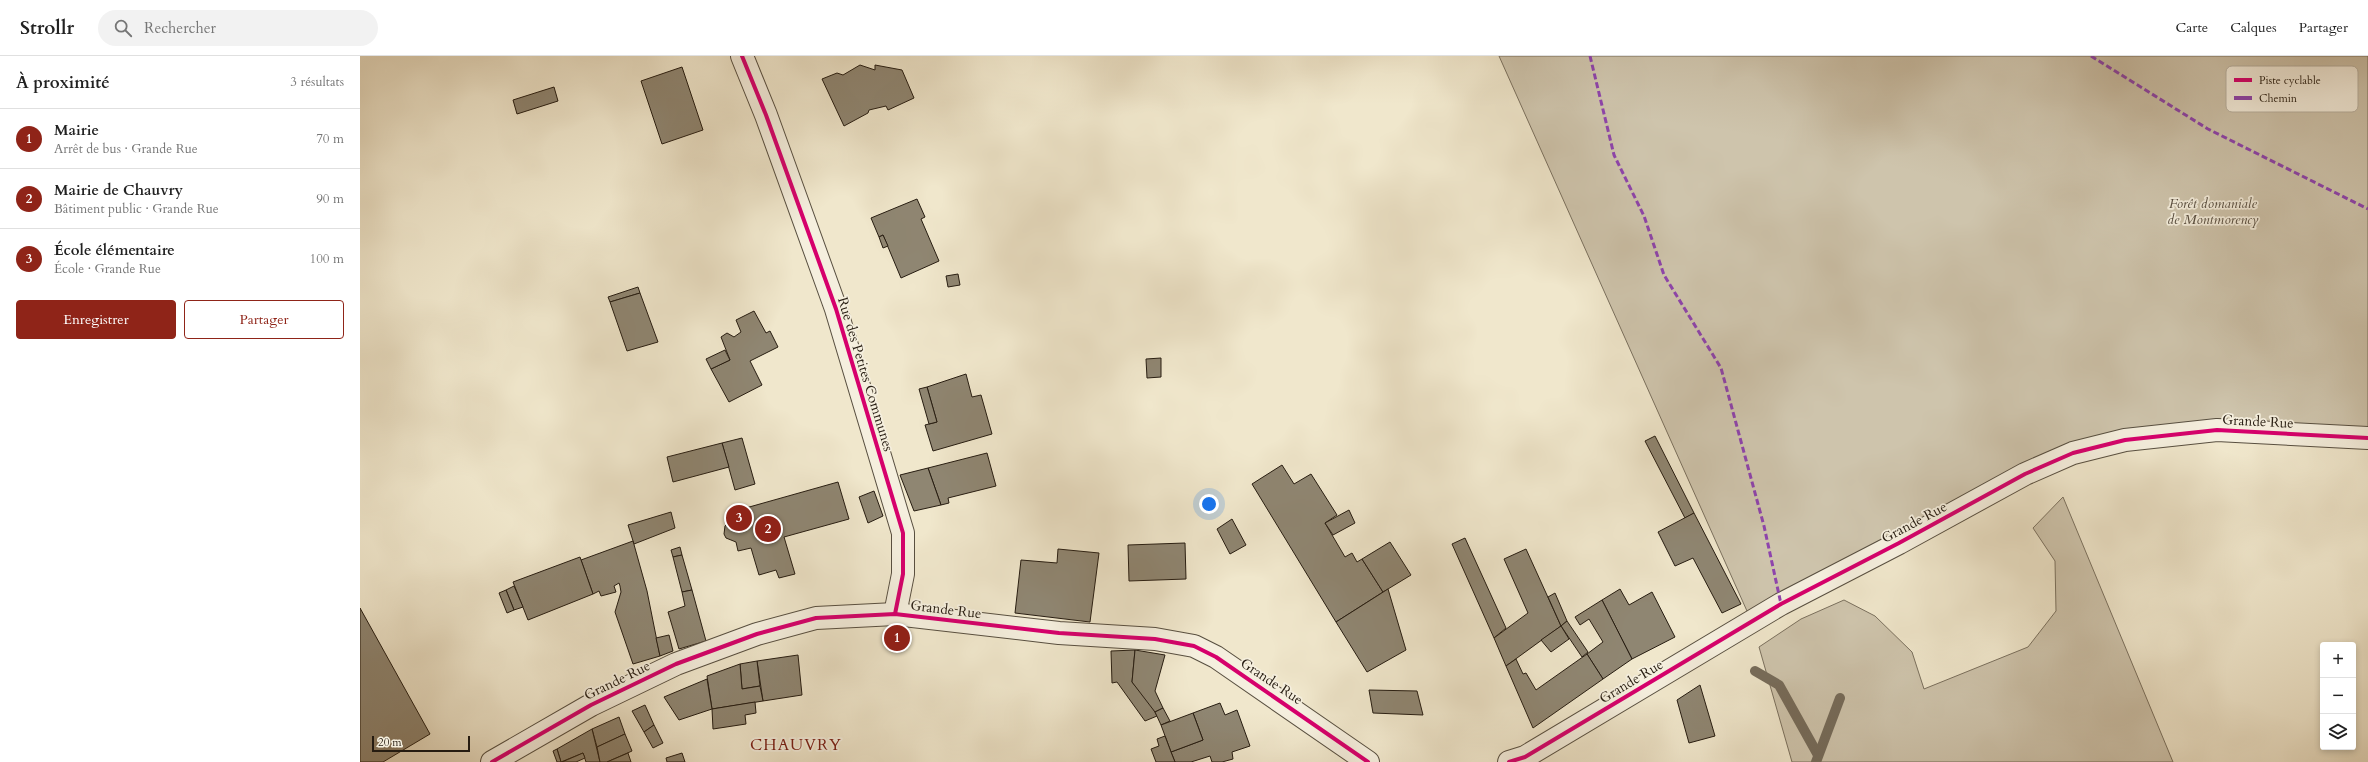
<!DOCTYPE html>
<html lang="fr">
<meta charset="utf-8">
<style>
:root{--surface:#fff;--page:#f2f2f2;--text:#222;--muted:#767676;--line:#e0e0e0;--accent:#8f2418}
body{margin:0;font-family:Cardo,serif;background:var(--page);color:var(--text)}
.controls{position:absolute;right:12px;bottom:12px;display:grid;overflow:hidden;border-radius:4px;box-shadow:0 2px 6px #0003}
.controls button{width:36px;height:36px;display:grid;place-items:center;padding:0;border:0;border-bottom:1px solid var(--line);background:var(--surface);color:var(--text);font:20px sans-serif}
.scale{position:absolute;left:12px;bottom:10px;width:98px;box-sizing:border-box;padding-left:4px;border:2px solid #261c11;border-top:0;font-size:11px;line-height:14px;white-space:nowrap;color:#261c11;-webkit-text-stroke:3px #f5efde;paint-order:stroke}
.you{position:absolute;left:849px;top:448px;width:14px;height:14px;margin:-10px;border:3px solid #fff;border-radius:50%;background:#1a73e8;box-shadow:0 0 0 6px #1a73e833}
.badge{display:grid;place-items:center;width:26px;height:26px;border-radius:50%;background:var(--accent);color:#fff;font-size:13px;font-weight:700}
.pin{position:absolute;translate:-50% -50%;border:2px solid #fff;box-shadow:0 1px 4px #0006}
.list{margin:0;padding:0;list-style:none}
h2{display:flex;justify-content:space-between;align-items:center;height:52px;margin:0;padding:0 16px;font-size:17px}
h2 small{font-size:13px;font-weight:400;color:var(--muted)}
.list li{display:grid;grid-template-columns:26px 1fr auto;gap:12px;align-items:center;box-sizing:border-box;height:60px;padding:0 16px;border-top:1px solid var(--line)}
.list b{display:block;font-size:15px;white-space:nowrap}
.list p{margin:0;font-size:13px;white-space:nowrap;color:var(--muted)}
.list em{font-size:13px;font-style:normal;color:var(--muted)}
.actions{display:flex;gap:8px;padding:12px 16px}
.actions a{flex:1;padding:9px 0;border:1px solid var(--accent);border-radius:4px;text-align:center;font-size:14px;color:var(--accent)}
.actions .main{background:var(--accent);color:#fff}
.icon{flex:none;width:22px;height:22px;fill:none;stroke:currentColor;stroke-width:2;stroke-linecap:round;stroke-linejoin:round}
.map{position:relative;flex:none;width:2008px;height:706px;overflow:hidden}
header{display:flex;align-items:center;gap:24px;box-sizing:border-box;height:56px;padding:0 20px;background:var(--surface);border-bottom:1px solid var(--line)}
header strong{font-size:19px}
nav{display:flex;gap:22px;margin-inline-start:auto;font-size:14px}
.search{width:280px;height:36px;background:var(--page);display:flex;align-items:center;gap:10px;box-sizing:border-box;padding:0 14px;border-radius:22px;color:var(--muted);font-size:15px}
main{display:flex}
aside{flex:1;background:var(--surface)}
.map>svg:first-child{display:block}
</style>
<header>
<strong>Strollr</strong>
<div class="search"><svg class="icon" aria-label="search" viewBox="0 0 24 24"><circle cx="10" cy="10" r="6"/><path d="M15 15l6 6"/></svg>Rechercher</div>
<nav><a>Carte</a><a>Calques</a><a>Partager</a></nav>
</header>
<main>
<aside>
<h2>À proximité<small>3 résultats</small></h2>
<ul class="list">
<li><span class="badge">1</span><div><b>Mairie</b><p>Arrêt de bus · Grande Rue</p></div><em>70 m</em></li>
<li><span class="badge">2</span><div><b>Mairie de Chauvry</b><p>Bâtiment public · Grande Rue</p></div><em>90 m</em></li>
<li><span class="badge">3</span><div><b>École élémentaire</b><p>École · Grande Rue</p></div><em>100 m</em></li>
</ul>
<div class="actions"><a class="main">Enregistrer</a><a>Partager</a></div>
</aside>
<div class="map">
<svg width="2008" height="706" viewBox="0 0 2008 706">
<rect width="100%" height="100%" fill="#f0e7cc"/>
<filter id="stains"><feTurbulence type="fractalNoise" baseFrequency=".005" numOctaves="4"/><feColorMatrix values="0 0 0 0 .2 0 0 0 0 .09 0 0 0 0 .02 0 0 0 .5 -.17"/></filter>
<radialGradient id="worn" r=".72"><stop offset=".6" stop-color="#630" stop-opacity="0"/><stop offset="1" stop-color="#630" stop-opacity=".3"/></radialGradient>
<!-- green -->
<g fill="#cec4ac" stroke="#7a705e">
<path d="M1139 0H2008V382L1857 374 1713 397 1391 564Z"/>
<path d="M1703 441 1813 706H1432L1399 591 1441 563 1484 544 1515 560 1552 596 1564 633 1668 591 1696 555 1695 505 1673 472Z"/>
</g>
<g fill="none" stroke-linecap="round" stroke-linejoin="round">
<!-- stream -->
<g stroke="#766c5b" stroke-width="10">
<path d="M1395 615 1419 629 1458 699"/>
<path d="M1456 706 1480 642"/>
</g>
</g>
<!-- building -->
<g fill="#8f8672" stroke="#261c11">
<path d="M500 9 515 14V9L542 14 554 42 528 54 526 50 509 54 508 57 484 70 462 23 477 17 483 19Z"/>
<path d="M322 11 343 74 302 88 281 25Z"/>
<path d="M194 31 198 45 157 58 153 44Z"/>
<path d="M557 143 565 161 561 163 579 205 541 222 523 179 519 181 511 162Z"/>
<path d="M523 179 528 190 523 192 519 181Z"/>
<path d="M598 218 600 229 588 231 586 220Z"/>
<path d="M278 231 280 237 250 246 248 241Z"/>
<path d="M280 237 298 286 267 295 250 246Z"/>
<path d="M394 255 406 277 410 275 418 291 390 305 402 329 369 346 351 313 370 304 361 281 367 277 374 281 381 276 376 264Z"/>
<path d="M365 294 370 304 351 313 346 303Z"/>
<path d="M801 302V321L787 322 786 303Z"/>
<path d="M606 318 612 341 621 339 632 378 573 395 565 369 577 366 567 331Z"/>
<path d="M567 331 577 366 569 368 559 333Z"/>
<path d="M1295 380 1334 457 1325 462 1285 385Z"/>
<path d="M382 382 395 428 375 434 362 387Z"/>
<path d="M362 387 369 411 313 426 307 401Z"/>
<path d="M627 397 636 430 588 442 589 447 581 449 568 412Z"/>
<path d="M922 409 934 428 951 418 977 459 965 467 985 501 992 497 997 506 1002 503 1023 536 976 566 892 428Z"/>
<path d="M568 412 581 449 554 455 540 419Z"/>
<path d="M478 426 489 463 424 481 435 518 419 522 416 514 399 519 391 492 378 495 376 486 366 482 364 478 365 470 370 465 368 457Z"/>
<path d="M514 435 523 460 508 467 499 441Z"/>
<path d="M989 454 995 467 973 479 965 467Z"/>
<path d="M311 456 315 472 274 488 268 469Z"/>
<path d="M1334 457 1381 548 1362 557 1333 502 1315 510 1298 476Z"/>
<path d="M872 463 886 489 870 498 857 473Z"/>
<path d="M1105 482 1146 572 1134 582 1092 488Z"/>
<path d="M273 485 287 535 300 600 273 608 255 556 261 536 260 530 259 527 254 530 256 536 241 540 239 535 233 538 221 504Z"/>
<path d="M1030 486 1051 519 1023 536 1002 503Z"/>
<path d="M825 487 826 523 769 525 768 489Z"/>
<path d="M320 491 322 499 313 501 311 494Z"/>
<path d="M698 493 739 497 730 566 655 557 661 504 697 507Z"/>
<path d="M1166 493 1201 570 1146 610 1134 582 1168 557 1144 503Z"/>
<path d="M322 499 332 534 322 536 313 501Z"/>
<path d="M220 501 233 538 168 564 153 526Z"/>
<path d="M154 530 163 551 154 554 146 534Z"/>
<path d="M1028 533 1046 594 1007 616 976 566Z"/>
<path d="M1260 533 1269 549 1292 536 1315 581 1272 603 1242 544Z"/>
<path d="M146 534 154 554 147 557 139 537Z"/>
<path d="M332 534 346 585 319 593 308 556 325 550 322 536Z"/>
<path d="M1195 537 1207 565 1201 570 1188 541Z"/>
<path d="M1242 544 1272 603 1243 623 1227 598 1243 586 1229 563 1220 569 1215 561Z"/>
<path d="M0 552 70 678 23 706H0Z"/>
<path d="M1207 565 1228 596 1222 601 1201 570Z"/>
<path d="M1201 570 1209 583 1191 596 1181 584Z"/>
<path d="M309 579 313 595 300 600 296 582Z"/>
<path d="M775 594 772 626 792 650 797 660 785 665 757 626 752 627 751 595Z"/>
<path d="M775 594 805 599 795 635 803 652 795 656 772 626Z"/>
<path d="M1227 598 1243 623 1173 672 1146 610 1156 603 1163 618 1166 617 1176 634Z"/>
<path d="M438 599 442 639 403 645 397 605Z"/>
<path d="M397 605 400 630 382 633 380 608Z"/>
<path d="M380 608 382 633 400 630 403 645 352 653 347 620Z"/>
<path d="M347 623 352 653 319 664 304 641Z"/>
<path d="M1340 629 1355 680 1329 687 1317 644Z"/>
<path d="M1009 634 1057 635 1063 659 1013 657Z"/>
<path d="M395 646 396 657 385 659 386 668 353 673 352 653Z"/>
<path d="M860 647 865 659 877 654 890 690 872 696 873 703 862 706H852L850 700 831 706H815L811 696 843 684 833 657Z"/>
<path d="M285 649 294 669 284 676 272 655Z"/>
<path d="M803 652 810 665 801 669 795 656Z"/>
<path d="M833 657 843 684 811 696 801 669Z"/>
<path d="M259 661 265 678 237 691 232 673Z"/>
<path d="M294 669 303 687 293 692 284 676Z"/>
<path d="M232 673 240 706H226L223 697 201 706 197 693Z"/>
<path d="M265 678 272 695 247 706H240L237 691Z"/>
<path d="M805 680 811 696 815 706H796L791 693 799 690 797 683Z"/>
<path d="M197 693 201 706H197L193 695Z"/>
<path d="M223 697 225 702 216 706H202Z"/>
<path d="M268 697 271 706H247Z"/>
<path d="M322 697 325 706H307L306 702Z"/>
</g>
<g fill="none" stroke-linecap="round" stroke-linejoin="round">
<defs>
<g id="street">
<path d="M382 0 406 59 476 253 543 477V518L535 558"/>
<path d="M132 706 231 649 316 608 397 578 456 562 535 558 699 577 795 583 834 590 856 601 1008 706"/>
<path d="M1149 706 1165 701 1421 548 1539 487 1665 418 1713 397 1765 384 1857 374 2008 382"/>
</g>
</defs>
<!-- street casing -->
<use href="#street" stroke="#584f40" stroke-width="24"/>
<!-- street -->
<use href="#street" stroke="#f5efde" stroke-width="22"/>
<!-- quiet -->
<g stroke="#8e44ad" stroke-width="3" stroke-dasharray="6 3" stroke-linecap="butt">
<path d="M1230 0 1254 99 1284 160 1304 219 1361 312 1404 470 1421 548"/>
<path d="M1731 0 1848 73 2008 153"/>
</g>
<defs>
<g id="cycleway">
<path d="M382 0 406 59 476 253 543 477V518L535 558"/>
<path d="M132 706 231 649 316 608 397 578 456 562 535 558 699 577 795 583 834 590 856 601 1008 706"/>
<path d="M1149 706 1165 701 1421 548 1539 487 1665 418 1713 397 1765 384 1857 374 2008 382"/>
</g>
</defs>
<!-- cycleway casing -->
<use href="#cycleway" stroke="#f5efde" stroke-width="6"/>
<!-- cycleway -->
<use href="#cycleway" stroke="#d6006c" stroke-width="4"/>
</g>
<g text-anchor="middle" stroke-width="3.5" stroke-linejoin="round" paint-order="stroke">
<!-- park labels -->
<g font-size="14" font-style="italic" fill="#584e40" stroke="#f5efde">
<text x="1853" y="152">Forêt domaniale<tspan x="1853" dy="16">de Montmorency</tspan></text>
</g>
<!-- street labels -->
<g font-size="14" fill="#261c11" stroke="#f5efde">
<text transform="translate(506 318) rotate(73)" y="5">Rue des Petites Communes</text>
<text transform="translate(1898 365) rotate(3)" y="5">Grande Rue</text>
<text transform="translate(1554 466) rotate(-28)" y="5">Grande Rue</text>
<text transform="translate(586 553) rotate(7)" y="5">Grande Rue</text>
<text transform="translate(257 624) rotate(-26)" y="5">Grande Rue</text>
<text transform="translate(912 625) rotate(34)" y="5">Grande Rue</text>
<text transform="translate(1271 625) rotate(-31)" y="5">Grande Rue</text>
</g>
<!-- quarter labels -->
<g font-size="16" letter-spacing="1" fill="#7a1f14" stroke="#f5efde">
<text x="436" y="694">CHAUVRY</text>
</g>
</g>
<!-- legend -->
<rect x="1866" y="10" width="132" height="46" rx="6" fill="#f5efde" stroke="#b7b0a0" stroke-width="1"/>
<rect x="1874" y="22" width="18" height="4" fill="#d6006c"/>
<rect x="1874" y="40" width="18" height="4" fill="#8e44ad"/>
<g font-size="11" fill="#261c11">
<text x="1899" y="28">Piste cyclable</text>
<text x="1899" y="46">Chemin</text>
</g>
<rect width="100%" height="100%" filter="url(#stains)"/>
<rect width="100%" height="100%" fill="url(#worn)"/>
</svg>
<div class="controls">
<button>+</button>
<button>−</button>
<button><svg class="icon" aria-label="layers" viewBox="0 0 24 24"><path d="M12 4l9 5-9 5-9-5zM3 14l9 5 9-5"/></svg></button>
</div>
<div class="scale">20 m</div>
<div class="you"></div>
<div class="pin badge" style="left:537px;top:582px">1</div>
<div class="pin badge" style="left:408px;top:473px">2</div>
<div class="pin badge" style="left:379px;top:462px">3</div>
</div>
</main>
